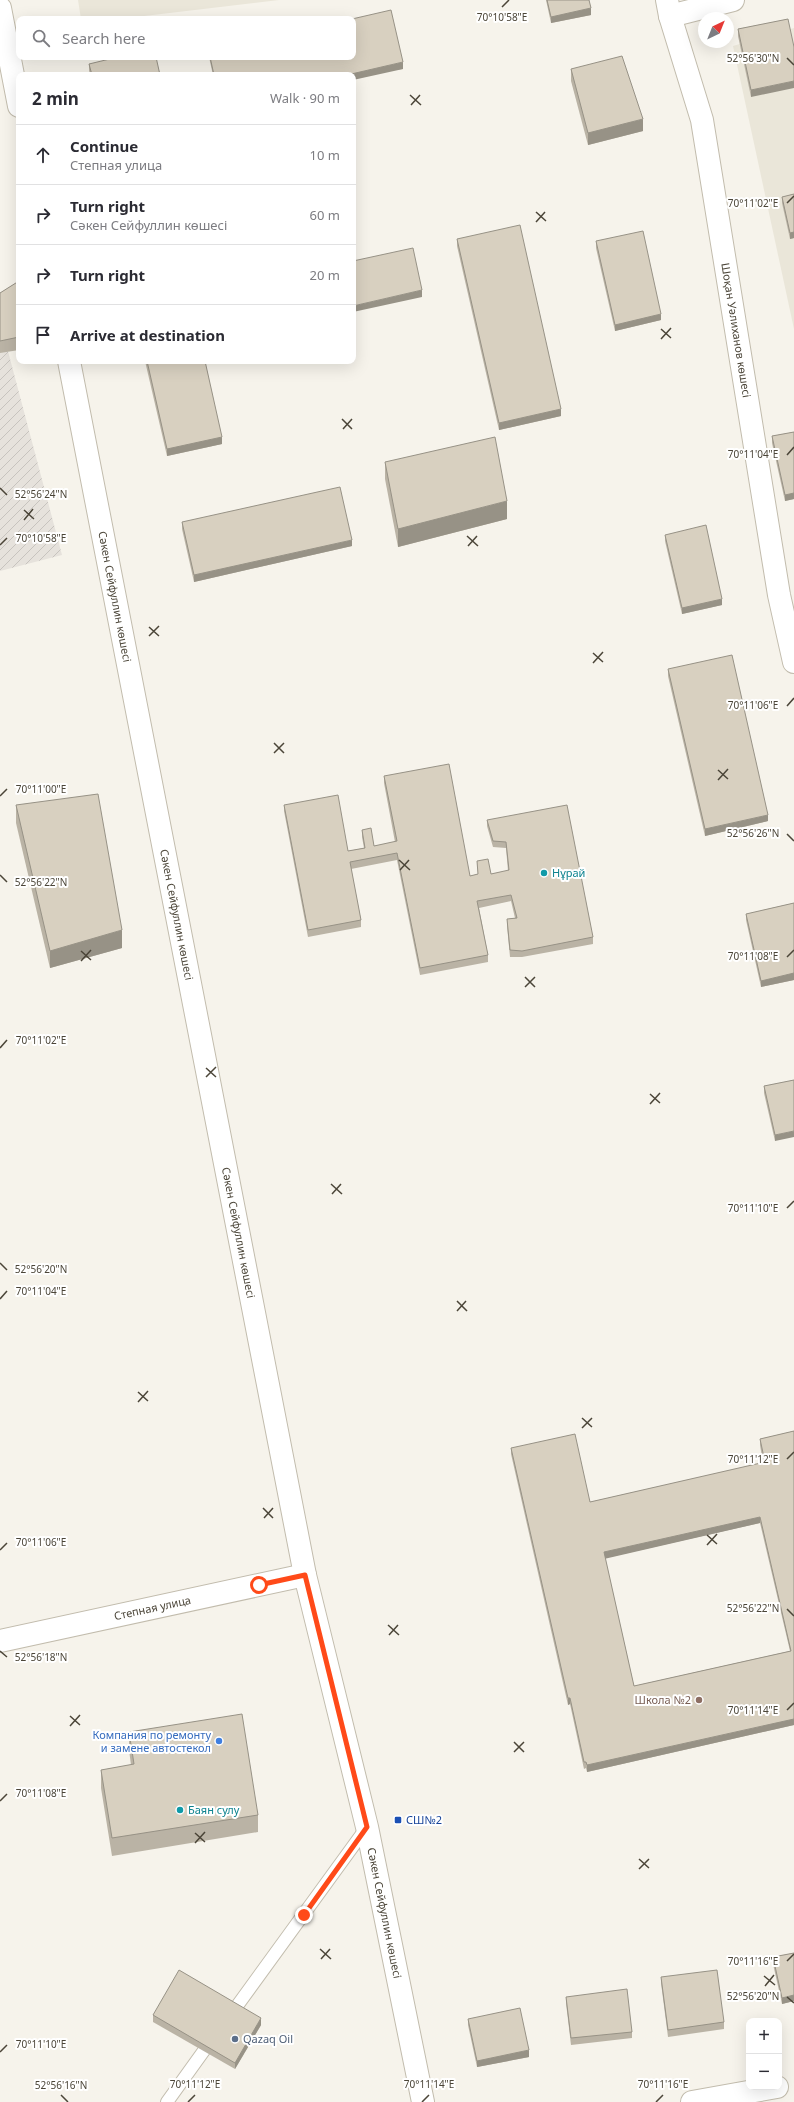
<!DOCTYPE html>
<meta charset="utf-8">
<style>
:root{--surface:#fff;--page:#f2f2f3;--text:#2b2b33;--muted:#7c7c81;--line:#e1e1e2}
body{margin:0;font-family:"Noto Sans",sans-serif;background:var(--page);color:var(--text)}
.controls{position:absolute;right:12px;bottom:12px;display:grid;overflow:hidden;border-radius:8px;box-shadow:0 4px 16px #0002}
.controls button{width:36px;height:36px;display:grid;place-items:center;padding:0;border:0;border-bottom:1px solid var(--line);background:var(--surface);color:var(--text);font:20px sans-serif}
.compass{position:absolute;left:698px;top:12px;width:36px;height:36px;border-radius:50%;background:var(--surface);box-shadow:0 4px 16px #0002;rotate:43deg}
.stop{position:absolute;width:12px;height:12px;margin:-9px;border:3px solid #ff4a19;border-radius:50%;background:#fff}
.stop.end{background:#ff4a19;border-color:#fff;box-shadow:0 1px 4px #0008}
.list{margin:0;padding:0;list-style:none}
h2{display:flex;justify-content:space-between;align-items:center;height:52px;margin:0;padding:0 16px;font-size:17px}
h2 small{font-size:13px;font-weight:400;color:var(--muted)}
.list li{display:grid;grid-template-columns:26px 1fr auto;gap:12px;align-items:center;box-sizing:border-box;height:60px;padding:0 16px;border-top:1px solid var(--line)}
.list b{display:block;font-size:15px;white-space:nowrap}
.list p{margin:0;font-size:13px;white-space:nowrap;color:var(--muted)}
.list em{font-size:13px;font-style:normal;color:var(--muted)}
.icon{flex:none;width:22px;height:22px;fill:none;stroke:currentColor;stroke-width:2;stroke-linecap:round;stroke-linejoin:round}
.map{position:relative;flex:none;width:794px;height:2102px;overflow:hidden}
.search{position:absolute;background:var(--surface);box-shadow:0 4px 16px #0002;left:16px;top:16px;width:340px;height:44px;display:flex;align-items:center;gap:10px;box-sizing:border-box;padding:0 14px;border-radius:8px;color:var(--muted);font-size:15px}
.panel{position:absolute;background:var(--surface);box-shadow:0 4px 16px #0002;left:16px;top:72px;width:340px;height:292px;border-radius:8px}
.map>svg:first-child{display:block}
</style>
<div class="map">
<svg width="794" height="2102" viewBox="0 0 794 2102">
<defs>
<pattern id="industrial-furrows" width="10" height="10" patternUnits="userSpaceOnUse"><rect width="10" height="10" fill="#e6e2dc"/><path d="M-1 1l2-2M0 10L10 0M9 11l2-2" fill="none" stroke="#c7c3be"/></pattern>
</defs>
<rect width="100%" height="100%" fill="#f6f3eb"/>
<!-- residential -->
<g fill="#eae6d9">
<path d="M78 0H279L119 19H81Z"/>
<path d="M794 28V329L733 46Z"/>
</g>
<!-- industrial -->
<path fill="url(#industrial-furrows)" d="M0 321 62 555 0 571Z"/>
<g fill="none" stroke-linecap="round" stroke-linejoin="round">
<defs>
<g id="service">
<path d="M229 2017 367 1827"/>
<path d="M167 2102 213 2038"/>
</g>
<g id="minor">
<path id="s1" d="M667 0 670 16 702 120 779 595 794 662"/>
<path d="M670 16 733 0"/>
<path d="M692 2102 777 2087"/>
</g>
<g id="tertiary">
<path d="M0 8 19 106"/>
<path id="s2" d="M69 361 305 1575 367 1827 423 2102"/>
<path id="s3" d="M0 1641 305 1575"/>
</g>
</defs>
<!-- service casing -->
<use href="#service" stroke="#c2bcad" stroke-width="14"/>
<!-- minor casing -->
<use href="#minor" stroke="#c2bcad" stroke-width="24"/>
<!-- tertiary casing -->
<use href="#tertiary" stroke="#c2bcad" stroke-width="24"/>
<!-- service -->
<use href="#service" stroke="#fff" stroke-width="12"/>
<!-- minor -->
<use href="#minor" stroke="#fff" stroke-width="22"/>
<!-- tertiary -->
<use href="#tertiary" stroke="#fff" stroke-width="22"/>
</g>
<!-- wall -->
<g fill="#bab3a5" fill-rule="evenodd">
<path d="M546 0H589L591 15 551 23Z"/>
<path d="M788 19 751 97 738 36V29Z"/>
<path d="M209 57H353L403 69 353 75H213Z"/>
<path d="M89 64 160 75H90L89 70Z"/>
<path d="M571 69 643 131 588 145 571 81Z"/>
<path d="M794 194V238L790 239 782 203V197Z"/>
<path d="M457 239 561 416 499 430 457 246Z"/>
<path d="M596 241 661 320 615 331 596 248Z"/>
<path d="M19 281V350L0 353V293Z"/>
<path d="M145 361H205L222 444 167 456Z"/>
<path d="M794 432V499L785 501 772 443V436Z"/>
<path d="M385 462 507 519 398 547 385 479Z"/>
<path d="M182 522 352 546 194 582 182 529Z"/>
<path d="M665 535 722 605 682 614 665 541Z"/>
<path d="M668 669 768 821 705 836 668 676Z"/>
<path d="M384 776 470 876 478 874 477 861 491 874 508 871 506 848 493 847 487 826V820L593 937V944L522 957H510L507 926V919L515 918 511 901 479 908 488 955V962L420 975 397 860 351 869 361 920V927L308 937 284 811V805L348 851 364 848 362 837V830L374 846 395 842 384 783Z"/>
<path d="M16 805 122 948 50 968 16 823Z"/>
<path d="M794 903V980L761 987 746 920V914Z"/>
<path d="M794 1080 775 1141 764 1093V1086Z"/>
<path d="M794 1431V1725L587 1772 586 1768 584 1769 570 1704 568 1705 511 1454V1448L590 1502 763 1463 760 1445V1439ZM760 1523 790 1651 634 1686 605 1558Z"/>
<path d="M129 1732 258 1815V1832L112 1856 101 1788V1770L131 1765 129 1750Z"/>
<path d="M794 1953V2001L782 2004 773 1964V1957Z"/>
<path d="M661 1977 724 2022V2029L668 2037 661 1983Z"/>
<path d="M566 1997 632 2032V2038L571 2045 566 2003Z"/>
<path d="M153 2015 261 2025 235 2069 153 2022Z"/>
<path d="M468 2019 529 2057 477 2067 468 2025Z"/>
</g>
<!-- shaded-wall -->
<g fill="#979286">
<path d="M591 8V15L551 23V17Z"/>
<path d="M403 62V69L353 80V75H347Z"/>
<path d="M794 81V88L751 97V90Z"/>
<path d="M643 119V131L588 145V133Z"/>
<path d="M794 232V238L790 239V233Z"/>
<path d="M422 290V297L353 312V306Z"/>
<path d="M661 314V320L615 331V325Z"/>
<path d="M561 409V416L499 430V423Z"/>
<path d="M222 437V444L167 456V449Z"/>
<path d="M794 493V499L785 501V495Z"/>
<path d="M507 501V519L398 547V529Z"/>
<path d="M352 540V546L194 582V575Z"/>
<path d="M722 599V605L682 614V608Z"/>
<path d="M768 815V821L705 836V829Z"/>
<path d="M122 930V948L50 968V951Z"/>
<path d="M794 973V980L761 987V981Z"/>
<path d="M794 1131V1137L775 1141V1135Z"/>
<path d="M760 1517V1523L604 1559V1552Z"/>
<path d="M568 1698H570V1704L568 1705Z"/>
<path d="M794 1719V1725L587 1772V1765Z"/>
<path d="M794 1995V2001L782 2004V1998Z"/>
<path d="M261 2018V2025L235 2069V2063Z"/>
<path d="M529 2050V2057L477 2067V2061Z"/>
</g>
<!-- building -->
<g fill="#d8d0c0" stroke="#979286" fill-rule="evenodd">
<path d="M547 0H589L591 8 551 17Z"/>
<path d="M391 10 403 62 347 75H214L210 57H353V19H352Z"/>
<path d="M788 19 794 47V81L751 90 738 29Z"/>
<path d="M622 56 643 119 588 133 571 69Z"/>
<path d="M118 57H156L160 75H92L89 64Z"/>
<path d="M794 194V232L790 233 782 197Z"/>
<path d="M520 225 561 409 499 423 457 239Z"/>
<path d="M643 231 661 314 615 325 596 241Z"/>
<path d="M413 248 422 290 353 306V261Z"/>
<path d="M19 281V337L0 341V293Z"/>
<path d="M147 361H205L222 437 167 449Z"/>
<path d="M794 432V493L785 495 772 436Z"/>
<path d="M495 437 507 501 398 529 385 462Z"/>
<path d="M340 487 352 540 194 575 182 522Z"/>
<path d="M706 525 722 599 682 608 665 535Z"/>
<path d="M732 655 768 815 705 829 668 669Z"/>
<path d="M449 764 470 876 478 874 477 861 488 859 491 874 509 870 506 842 493 841 487 820 567 805 593 937 522 951 510 950 507 919 517 918 511 895 477 901 488 955 420 968 397 853 350 862 361 920 308 930 284 805 338 795 348 851 365 848 362 830 371 828 374 846 397 841 384 776Z"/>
<path d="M98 794 122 930 50 951 16 805Z"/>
<path d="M794 903V973L761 981 746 914Z"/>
<path d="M794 1080V1131L775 1135 764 1086Z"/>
<path d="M794 1431V1719L587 1765 586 1762H584L570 1698H568L511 1448 575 1434 590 1502 765 1462 760 1439ZM760 1517 791 1651 634 1686 604 1552Z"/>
<path d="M242 1714 258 1815 112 1838 101 1770 134 1764 129 1732Z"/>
<path d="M794 1953V1995L782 1998 773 1957Z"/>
<path d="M179 1970 261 2018 235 2063 153 2015Z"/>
<path d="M717 1970 724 2022 668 2030 661 1977Z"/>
<path d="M627 1989 632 2032 571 2038 566 1997Z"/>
<path d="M520 2008 529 2050 477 2061 468 2019Z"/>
</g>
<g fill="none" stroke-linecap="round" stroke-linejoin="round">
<!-- route -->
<path stroke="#ff4a19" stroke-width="5" d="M259 1585 305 1575 367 1827 304 1915"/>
</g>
<!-- ticks -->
<path fill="none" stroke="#4b4538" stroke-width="1.5" d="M502 7 509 0M787 58 794 65M410 95 421 105M411 105 420 95M787 203 794 196M536 212 546 221M536 222 545 212M661 329 671 338M661 339 671 328M342 419 352 429M343 429 352 419M787 455 794 447M0 488 7 495M24 510 34 519M24 520 33 509M467 536 478 546M0 545 7 538M468 546 477 536M149 627 159 636M149 636 159 626M593 653 603 662M593 663 603 652M787 706 794 698M274 743 284 753M274 753 284 743M718 770 728 779M718 780 728 769M0 796 7 789M787 834 794 841M399 860 410 870M400 870 409 860M0 875 7 882M81 951 91 960M787 957 794 950M81 961 91 950M525 977 535 987M525 987 535 977M0 1048 7 1040M206 1068 216 1077M206 1077 216 1067M650 1094 660 1103M650 1104 660 1093M331 1184 342 1194M332 1194 341 1184M787 1208 794 1201M0 1263 7 1270M0 1299 7 1291M457 1301 467 1311M457 1311 466 1301M138 1392 148 1401M138 1402 148 1391M582 1418 592 1427M582 1428 592 1418M787 1459 794 1452M263 1508 273 1518M264 1518 273 1508M707 1535 717 1544M707 1545 717 1534M0 1550 7 1543M787 1609 794 1616M388 1625 399 1635M389 1635 398 1625M0 1651 7 1657M787 1710 794 1703M70 1716 80 1725M70 1726 80 1715M514 1742 524 1752M514 1752 524 1742M0 1801 7 1794M195 1833 205 1842M195 1843 205 1832M639 1859 649 1868M639 1869 649 1859M320 1949 331 1959M321 1959 330 1949M787 1961 794 1954M764 1976 775 1985M765 1986 774 1975M787 1997 794 2003M0 2052 7 2045M61 2095 68 2102M188 2102 195 2095M422 2102 429 2095M656 2102 663 2095"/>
<!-- markers -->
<g fill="#0f9aa8" stroke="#fff" stroke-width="1.5">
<circle cx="544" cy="873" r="4"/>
<circle cx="180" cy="1810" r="4"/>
</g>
<circle fill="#8d6e63" stroke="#fff" stroke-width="1.5" cx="699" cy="1700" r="4"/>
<circle fill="#3f7fe0" stroke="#fff" stroke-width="1.5" cx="219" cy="1741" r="4"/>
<rect fill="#1a4fb4" stroke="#fff" stroke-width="1.5" x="394" y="1816" width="8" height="8" rx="2"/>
<circle fill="#5c6f8a" stroke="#fff" stroke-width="1.5" cx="235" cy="2039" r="4"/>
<g text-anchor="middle" stroke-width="4" stroke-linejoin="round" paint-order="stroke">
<!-- street labels -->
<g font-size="11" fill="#4b4538" stroke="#fff">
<text dy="4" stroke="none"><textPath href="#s1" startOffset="338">Шоқан Уәлиханов көшесі</textPath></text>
<text dy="4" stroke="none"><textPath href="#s2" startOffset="240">Сәкен Сейфуллин көшесі</textPath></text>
<text dy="4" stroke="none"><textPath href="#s2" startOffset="564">Сәкен Сейфуллин көшесі</textPath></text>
<text dy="4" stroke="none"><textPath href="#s2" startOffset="888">Сәкен Сейфуллин көшесі</textPath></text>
<text dy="4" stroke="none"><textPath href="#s3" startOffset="156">Степная улица</textPath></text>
<text dy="4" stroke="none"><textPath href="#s2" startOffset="1584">Сәкен Сейфуллин көшесі</textPath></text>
</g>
<!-- culture labels -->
<g font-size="11" fill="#0d838f" stroke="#fff" text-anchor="start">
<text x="552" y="877">Нұрай</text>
<text x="188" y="1814">Баян сулу</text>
</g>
<!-- education labels -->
<g font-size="11" fill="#785e54" stroke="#fff" text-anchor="end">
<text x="691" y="1704">Школа №2</text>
</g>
<!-- shop labels -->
<g font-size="11" fill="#366cbe" stroke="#fff" text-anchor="end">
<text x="211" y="1739">Компания по ремонту<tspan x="211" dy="13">и замене автостекол</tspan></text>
</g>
<!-- transit labels -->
<g font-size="11" fill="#164399" stroke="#fff" text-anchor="start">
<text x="406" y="1824">СШ№2</text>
</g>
<!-- service labels -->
<g font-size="11" fill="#4e5e75" stroke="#fff" text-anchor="start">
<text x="243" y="2043">Qazaq Oil</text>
</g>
</g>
<g font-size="10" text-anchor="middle" fill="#4b4538" stroke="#fff" stroke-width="4" stroke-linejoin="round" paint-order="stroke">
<text x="502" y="21">70°10'58"E</text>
<text x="753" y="62">52°56'30"N</text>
<text x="753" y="207">70°11'02"E</text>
<text x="753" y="458">70°11'04"E</text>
<text x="41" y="498">52°56'24"N</text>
<text x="41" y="542">70°10'58"E</text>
<text x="753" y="709">70°11'06"E</text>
<text x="41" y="793">70°11'00"E</text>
<text x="753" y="837">52°56'26"N</text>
<text x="41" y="886">52°56'22"N</text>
<text x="753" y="960">70°11'08"E</text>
<text x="41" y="1044">70°11'02"E</text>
<text x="753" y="1212">70°11'10"E</text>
<text x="41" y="1273">52°56'20"N</text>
<text x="41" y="1295">70°11'04"E</text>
<text x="753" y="1463">70°11'12"E</text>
<text x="41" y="1546">70°11'06"E</text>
<text x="753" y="1612">52°56'22"N</text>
<text x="41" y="1661">52°56'18"N</text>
<text x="753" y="1714">70°11'14"E</text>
<text x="41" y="1797">70°11'08"E</text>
<text x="753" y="1965">70°11'16"E</text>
<text x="753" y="2000">52°56'20"N</text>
<text x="41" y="2048">70°11'10"E</text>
<text x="195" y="2088">70°11'12"E</text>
<text x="429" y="2088">70°11'14"E</text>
<text x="663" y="2088">70°11'16"E</text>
<text x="61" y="2089">52°56'16"N</text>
</g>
</svg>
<div class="controls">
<button>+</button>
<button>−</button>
</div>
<svg class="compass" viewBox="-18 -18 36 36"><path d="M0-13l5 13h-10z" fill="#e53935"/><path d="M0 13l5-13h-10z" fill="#7c7c81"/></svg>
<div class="stop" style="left:259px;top:1585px"></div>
<div class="stop end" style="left:304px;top:1915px"></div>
<div class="search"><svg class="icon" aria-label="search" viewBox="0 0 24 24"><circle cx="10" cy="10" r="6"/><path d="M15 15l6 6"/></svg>Search here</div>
<section class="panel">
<h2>2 min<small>Walk · 90 m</small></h2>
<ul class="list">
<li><svg class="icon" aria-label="ahead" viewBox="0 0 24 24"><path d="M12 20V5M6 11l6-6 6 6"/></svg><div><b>Continue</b><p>Степная улица</p></div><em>10 m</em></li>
<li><svg class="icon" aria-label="right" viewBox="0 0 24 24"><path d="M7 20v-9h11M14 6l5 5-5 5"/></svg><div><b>Turn right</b><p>Сәкен Сейфуллин көшесі</p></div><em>60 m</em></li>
<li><svg class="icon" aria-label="right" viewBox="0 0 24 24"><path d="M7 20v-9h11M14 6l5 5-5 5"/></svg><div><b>Turn right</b></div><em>20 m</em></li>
<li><svg class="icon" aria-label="arrive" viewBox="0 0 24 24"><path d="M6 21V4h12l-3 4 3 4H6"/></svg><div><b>Arrive at destination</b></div></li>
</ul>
</section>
</div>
